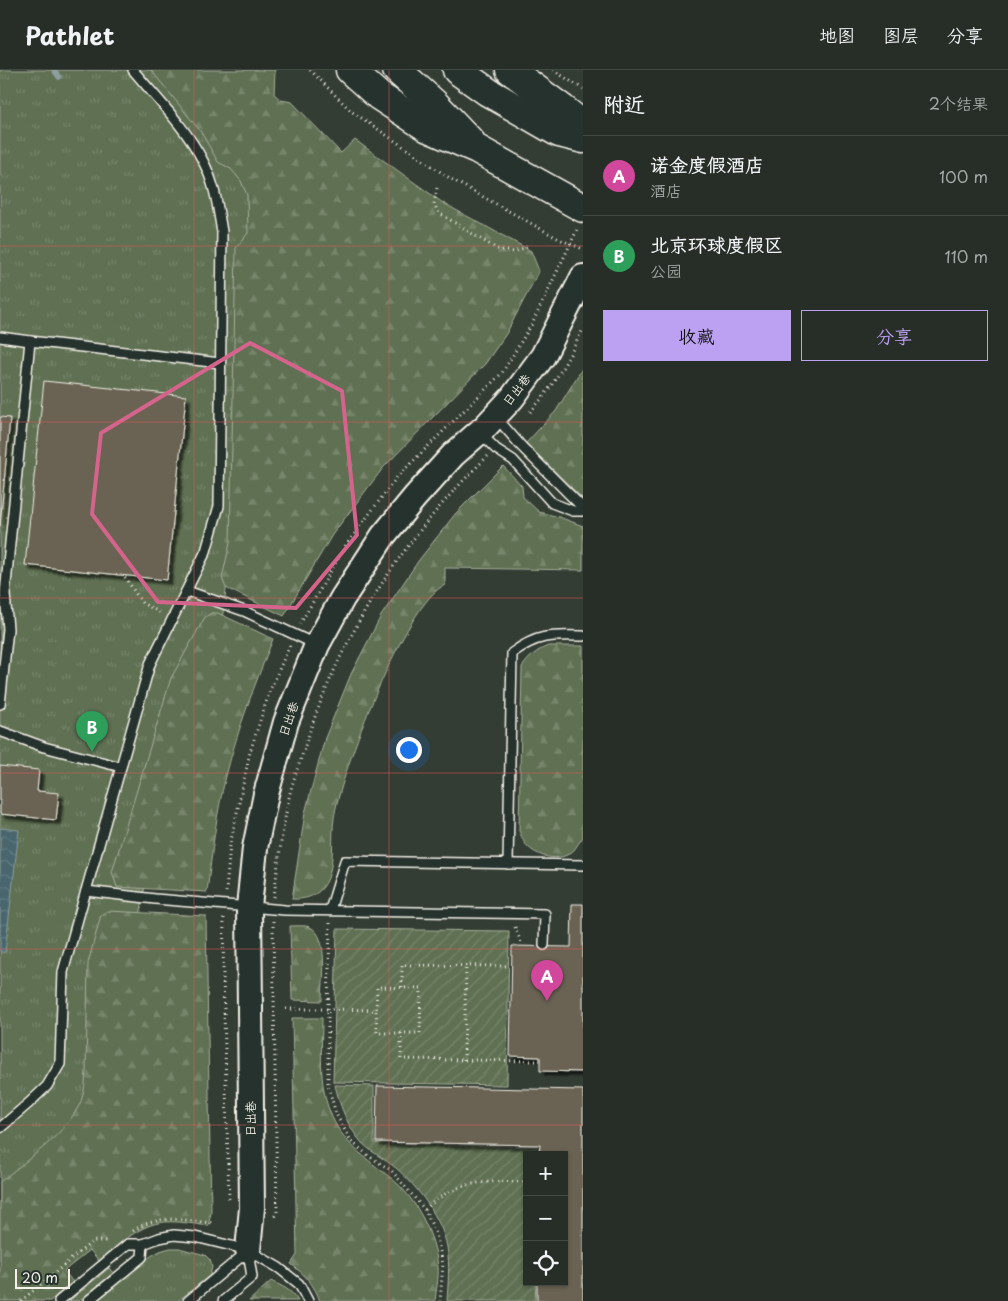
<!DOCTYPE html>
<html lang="zh">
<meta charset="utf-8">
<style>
:root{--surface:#272e27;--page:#333a33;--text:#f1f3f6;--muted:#a4a8a7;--line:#434a44;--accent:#bca0f2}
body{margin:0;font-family:"Playpen Sans","LXGW WenKai TC",sans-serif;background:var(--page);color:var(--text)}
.controls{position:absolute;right:15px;bottom:15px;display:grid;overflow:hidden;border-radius:0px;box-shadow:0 1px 4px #0004}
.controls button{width:45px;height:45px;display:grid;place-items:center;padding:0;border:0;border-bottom:1px solid var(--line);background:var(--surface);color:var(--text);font:25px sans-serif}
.scale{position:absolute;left:15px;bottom:12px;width:55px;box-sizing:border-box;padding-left:5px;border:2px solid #f4f1e8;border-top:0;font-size:14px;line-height:18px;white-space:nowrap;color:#f4f1e8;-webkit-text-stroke:4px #26332d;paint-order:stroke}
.you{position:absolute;left:408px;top:679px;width:18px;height:18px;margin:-12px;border:4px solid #fff;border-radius:50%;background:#1a73e8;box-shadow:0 0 0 8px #1a73e833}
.badge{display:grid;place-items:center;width:32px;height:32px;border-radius:50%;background:var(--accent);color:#fff;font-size:16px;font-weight:700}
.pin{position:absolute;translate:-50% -41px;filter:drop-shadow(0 1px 2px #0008)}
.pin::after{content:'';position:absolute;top:26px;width:18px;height:15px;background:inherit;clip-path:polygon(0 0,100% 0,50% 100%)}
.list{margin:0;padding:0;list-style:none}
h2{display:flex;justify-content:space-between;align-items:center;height:65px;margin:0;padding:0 20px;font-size:21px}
h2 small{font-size:16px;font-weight:400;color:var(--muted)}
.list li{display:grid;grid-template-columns:32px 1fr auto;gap:15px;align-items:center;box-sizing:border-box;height:80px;padding:0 20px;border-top:1px solid var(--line)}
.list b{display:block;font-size:19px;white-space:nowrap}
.list p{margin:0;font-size:16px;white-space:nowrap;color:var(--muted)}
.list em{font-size:16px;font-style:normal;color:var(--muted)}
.actions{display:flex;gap:10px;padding:15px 20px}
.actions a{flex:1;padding:11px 0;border:1px solid var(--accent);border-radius:0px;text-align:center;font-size:18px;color:var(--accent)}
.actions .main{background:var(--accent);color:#111}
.icon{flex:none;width:28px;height:28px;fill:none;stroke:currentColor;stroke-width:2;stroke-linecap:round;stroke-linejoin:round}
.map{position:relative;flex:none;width:583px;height:1231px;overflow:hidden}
header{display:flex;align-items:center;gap:30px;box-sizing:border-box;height:70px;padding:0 25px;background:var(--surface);border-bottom:1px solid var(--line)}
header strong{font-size:24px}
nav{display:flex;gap:28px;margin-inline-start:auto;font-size:18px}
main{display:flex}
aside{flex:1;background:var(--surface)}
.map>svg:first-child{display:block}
</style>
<header>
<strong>Pathlet</strong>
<nav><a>地图</a><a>图层</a><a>分享</a></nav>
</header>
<main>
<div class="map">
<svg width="583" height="1231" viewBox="0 0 583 1231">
<defs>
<pattern id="grass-tufts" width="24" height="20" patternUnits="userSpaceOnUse" patternTransform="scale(1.25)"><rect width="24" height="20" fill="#5f7052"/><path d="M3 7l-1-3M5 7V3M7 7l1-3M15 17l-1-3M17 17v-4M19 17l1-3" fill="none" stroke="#77856b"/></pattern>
<pattern id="forest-firs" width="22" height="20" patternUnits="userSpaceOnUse" patternTransform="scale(1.25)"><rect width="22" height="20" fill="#5f7052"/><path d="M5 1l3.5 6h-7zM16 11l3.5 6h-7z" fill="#77856b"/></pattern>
<pattern id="garden-furrows" width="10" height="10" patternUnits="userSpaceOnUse" patternTransform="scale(1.25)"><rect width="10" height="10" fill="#5f7052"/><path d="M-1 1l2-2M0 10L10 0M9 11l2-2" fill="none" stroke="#77856b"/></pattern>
<pattern id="water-waves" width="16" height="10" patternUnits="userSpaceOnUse" patternTransform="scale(1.25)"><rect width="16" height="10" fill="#48666e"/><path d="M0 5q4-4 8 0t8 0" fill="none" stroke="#637c83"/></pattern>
<filter id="shadow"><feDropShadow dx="4.5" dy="4.5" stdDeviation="1" flood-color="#0009"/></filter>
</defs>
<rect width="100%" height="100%" fill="#343d34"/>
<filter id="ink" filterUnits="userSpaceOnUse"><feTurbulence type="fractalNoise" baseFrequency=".02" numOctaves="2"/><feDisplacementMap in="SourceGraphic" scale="10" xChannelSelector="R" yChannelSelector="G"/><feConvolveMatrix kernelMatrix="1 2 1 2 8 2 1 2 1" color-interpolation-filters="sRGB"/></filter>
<g filter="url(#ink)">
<!-- grass -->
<g fill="url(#grass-tufts)" stroke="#aab09d">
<path d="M0 0H166L374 216 237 439 221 557 146 808 136 873 125 1078 0 1190Z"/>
<path d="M170 1178H179L205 1185 210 1190 212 1197 210 1205 178 1231H97L151 1186 160 1181Z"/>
<path d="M109 1198 113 1203 79 1231H69Z"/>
</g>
<!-- forest -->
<g fill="url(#forest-firs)" stroke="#aab09d">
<path d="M151 0H275L274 24 281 30 292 32 341 83 355 70 443 133 531 181 539 201 506 264 485 294 383 398 332 465 284 546 226 518 222 508 230 473 236 178 248 163 247 125 241 111 231 99 218 92 201 62Z"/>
<path d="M583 297V429L526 373 556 341Z"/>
<path d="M503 396 522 416 523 427 539 442 559 447 583 456V500L445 498V515C406 531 340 704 334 748 331 768 335 788 328 808 322 824 308 830 292 829L305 743 325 668 351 604 381 546 419 490 456 443Z"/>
<path d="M211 543H218L273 569C255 614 238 658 226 706 216 744 212 783 207 822L117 817 112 802 171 608 205 547Z"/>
<path d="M548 576H583V767C580 771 577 776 574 780 560 794 534 787 524 772 522 769 521 764 519 761L522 597C530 586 536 581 548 576Z"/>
<path d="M108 841 206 846 211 1143 208 1156C194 1154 179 1151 165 1152 139 1154 119 1175 99 1191L90 1180 64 1201 73 1212 50 1231H0V1112C25 1091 61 1068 77 1039 84 1028 85 1015 86 1002L88 893 101 845Z"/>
<path d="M290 856C296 856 305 855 310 857 330 866 322 912 322 931L292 930Z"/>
<path d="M292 948H322C322 979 318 1013 330 1042 341 1072 367 1089 391 1108 416 1128 435 1165 438 1197 439 1208 436 1220 435 1231H320C314 1214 305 1205 291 1194L297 1185Z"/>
<path d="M271 1211C282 1216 292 1220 298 1231H249Z"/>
</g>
<!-- garden -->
<g fill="url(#garden-furrows)" stroke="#aab09d">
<path d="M337 859 509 861 507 1015 333 1012Z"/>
<path d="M335 1015 374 1016V1073L539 1077 538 1085H527V1212H536L535 1231H447C448 1214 450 1195 447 1177 442 1149 418 1117 396 1098 385 1089 372 1083 362 1073 347 1056 340 1036 335 1015Z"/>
</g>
<!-- water -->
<path fill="url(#water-waves)" stroke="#8d9e9f" d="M0 758 19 760 5 882H0Z"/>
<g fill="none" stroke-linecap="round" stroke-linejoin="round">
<!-- stream -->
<path stroke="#8d9e9f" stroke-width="5.5" d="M54 0 59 7"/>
</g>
<!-- building -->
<g fill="#6a6452" stroke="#f4f1e8" filter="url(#shadow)">
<path d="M44 311 186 326 167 510 25 495Z"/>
<path d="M0 347 10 348 0 456Z"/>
<path d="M0 696 39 700 37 721 59 723 56 750 0 744Z"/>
<path d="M572 834H583V1002L540 1001V987L510 986 512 876 571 877Z"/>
<path d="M377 1016 583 1020V1231H537V1212H564V1085H539L540 1075 376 1072Z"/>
</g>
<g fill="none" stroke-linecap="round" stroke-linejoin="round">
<defs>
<g id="lane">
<path d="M0 267 30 271"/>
<path d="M495 346 522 377 583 438"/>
<path d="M479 362 496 379 513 390 552 433 573 441H583"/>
<path d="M187 521 244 541 317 575"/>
<path d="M0 634 8 559 5 524 30 271 220 293"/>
<path d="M0 661 44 677 121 697"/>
<path d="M508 794 512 583C538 564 552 565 583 566"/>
<path d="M86 821 155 829 285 840 545 844 544 875"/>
<path d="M330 840 345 791 583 795"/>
<path d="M0 1058 29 1033 47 1016 60 994 63 902 150 594 206 481 219 436 222 162C218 138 215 114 203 91 186 58 157 29 133 0"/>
<path d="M59 1231 128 1174H143L159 1168 174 1165 195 1167 248 1180 279 1198 299 1214 308 1231"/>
<path d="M88 1231 142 1187 143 1174"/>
<path d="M188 1231 248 1181"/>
<path d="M223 1231 252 1207 248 1181"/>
</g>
<path id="secondary" d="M248 1180 252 1138 249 837 255 778 266 724 286 652 317 575 342 529 383 466 415 427 453 385 486 356 512 328 543 286 583 207"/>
<g id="primary">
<path d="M350 0 379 26 428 58 477 79 583 138"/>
<path d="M397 0 434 33 471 72"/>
<path d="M457 0 488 22 559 63 583 69"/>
<path d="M510 0 563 39 583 55"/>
</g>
</defs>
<!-- lane casing -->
<use href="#lane" stroke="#f4f1e8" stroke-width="12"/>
<!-- secondary casing -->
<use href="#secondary" stroke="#f4f1e8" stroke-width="28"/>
<!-- primary casing -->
<use href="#primary" stroke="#f4f1e8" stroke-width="31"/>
<!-- path -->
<g stroke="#f4f1e8" stroke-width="3" stroke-dasharray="1 4" stroke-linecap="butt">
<path d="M310 0 351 41 451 109 559 169 583 179"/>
<path d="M553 0 583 19"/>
<path d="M437 118 434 134 439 143 497 179 514 182 529 176"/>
<path d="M530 342C553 318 568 289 583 259"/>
<path d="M125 507 142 533 161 543"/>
<path d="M300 554 346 475 397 407 502 303 532 254 577 160"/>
<path d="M226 822 230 775 250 682 270 620 290 575"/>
<path d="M274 827C278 791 283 754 291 719 295 705 300 692 304 679 339 567 403 467 488 386"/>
<path d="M224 848 223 903 229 1129"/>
<path d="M273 851 277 1143 273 1148"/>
<path d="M330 853 328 939 376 940 377 917 421 918 420 963H377L376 940"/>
<path d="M515 857 521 873"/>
<path d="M402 917V895L509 896"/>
<path d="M286 939H328V1015L336 1044 351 1071 370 1087 391 1100 425 1140 436 1164 443 1194 440 1231"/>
<path d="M401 963V989L536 991"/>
<path d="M464 990 466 895"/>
<path d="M425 1140C455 1109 487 1111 527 1112"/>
<path d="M133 1161C161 1142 183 1151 214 1153"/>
<path d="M21 1231 93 1171H109"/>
</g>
<!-- lane -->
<use href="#lane" stroke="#26332d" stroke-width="9"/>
<!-- secondary -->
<use href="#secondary" stroke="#26332d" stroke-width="24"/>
<!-- primary -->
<use href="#primary" stroke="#26332d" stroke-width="28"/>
</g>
</g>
<!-- marked area -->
<path fill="none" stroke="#d4648c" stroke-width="4" stroke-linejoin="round" d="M250 273 342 321 357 465 296 538 158 532 92 444 101 363Z"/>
<!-- grid -->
<path fill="none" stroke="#de5a58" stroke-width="1" stroke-opacity="0.55" d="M194 0V1231M389 0V1231M0 176H583M0 352H583M0 528H583M0 703H583M0 879H583M0 1055H583"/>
<g text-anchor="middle" stroke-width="4" stroke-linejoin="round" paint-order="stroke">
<!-- street labels -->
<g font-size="12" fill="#f4f1e8" stroke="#26332d">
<text transform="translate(517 320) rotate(-52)" y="4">日出巷</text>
<text transform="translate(289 649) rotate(-71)" y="4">日出巷</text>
<text transform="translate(251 1049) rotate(-90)" y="4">日出巷</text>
</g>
</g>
</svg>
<div class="controls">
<button>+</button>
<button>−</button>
<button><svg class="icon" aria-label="locate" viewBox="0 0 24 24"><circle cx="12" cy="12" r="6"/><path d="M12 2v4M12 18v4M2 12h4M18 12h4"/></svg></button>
</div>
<div class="scale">20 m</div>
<div class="you"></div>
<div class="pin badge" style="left:547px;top:931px;background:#d1479c">A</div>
<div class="pin badge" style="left:92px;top:682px;background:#2e9e5b">B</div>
</div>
<aside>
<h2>附近<small>2个结果</small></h2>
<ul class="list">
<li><span class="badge" style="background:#d1479c">A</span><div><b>诺金度假酒店</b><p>酒店</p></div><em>100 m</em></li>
<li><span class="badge" style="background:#2e9e5b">B</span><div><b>北京环球度假区</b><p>公园</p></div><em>110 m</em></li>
</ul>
<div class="actions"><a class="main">收藏</a><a>分享</a></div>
</aside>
</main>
